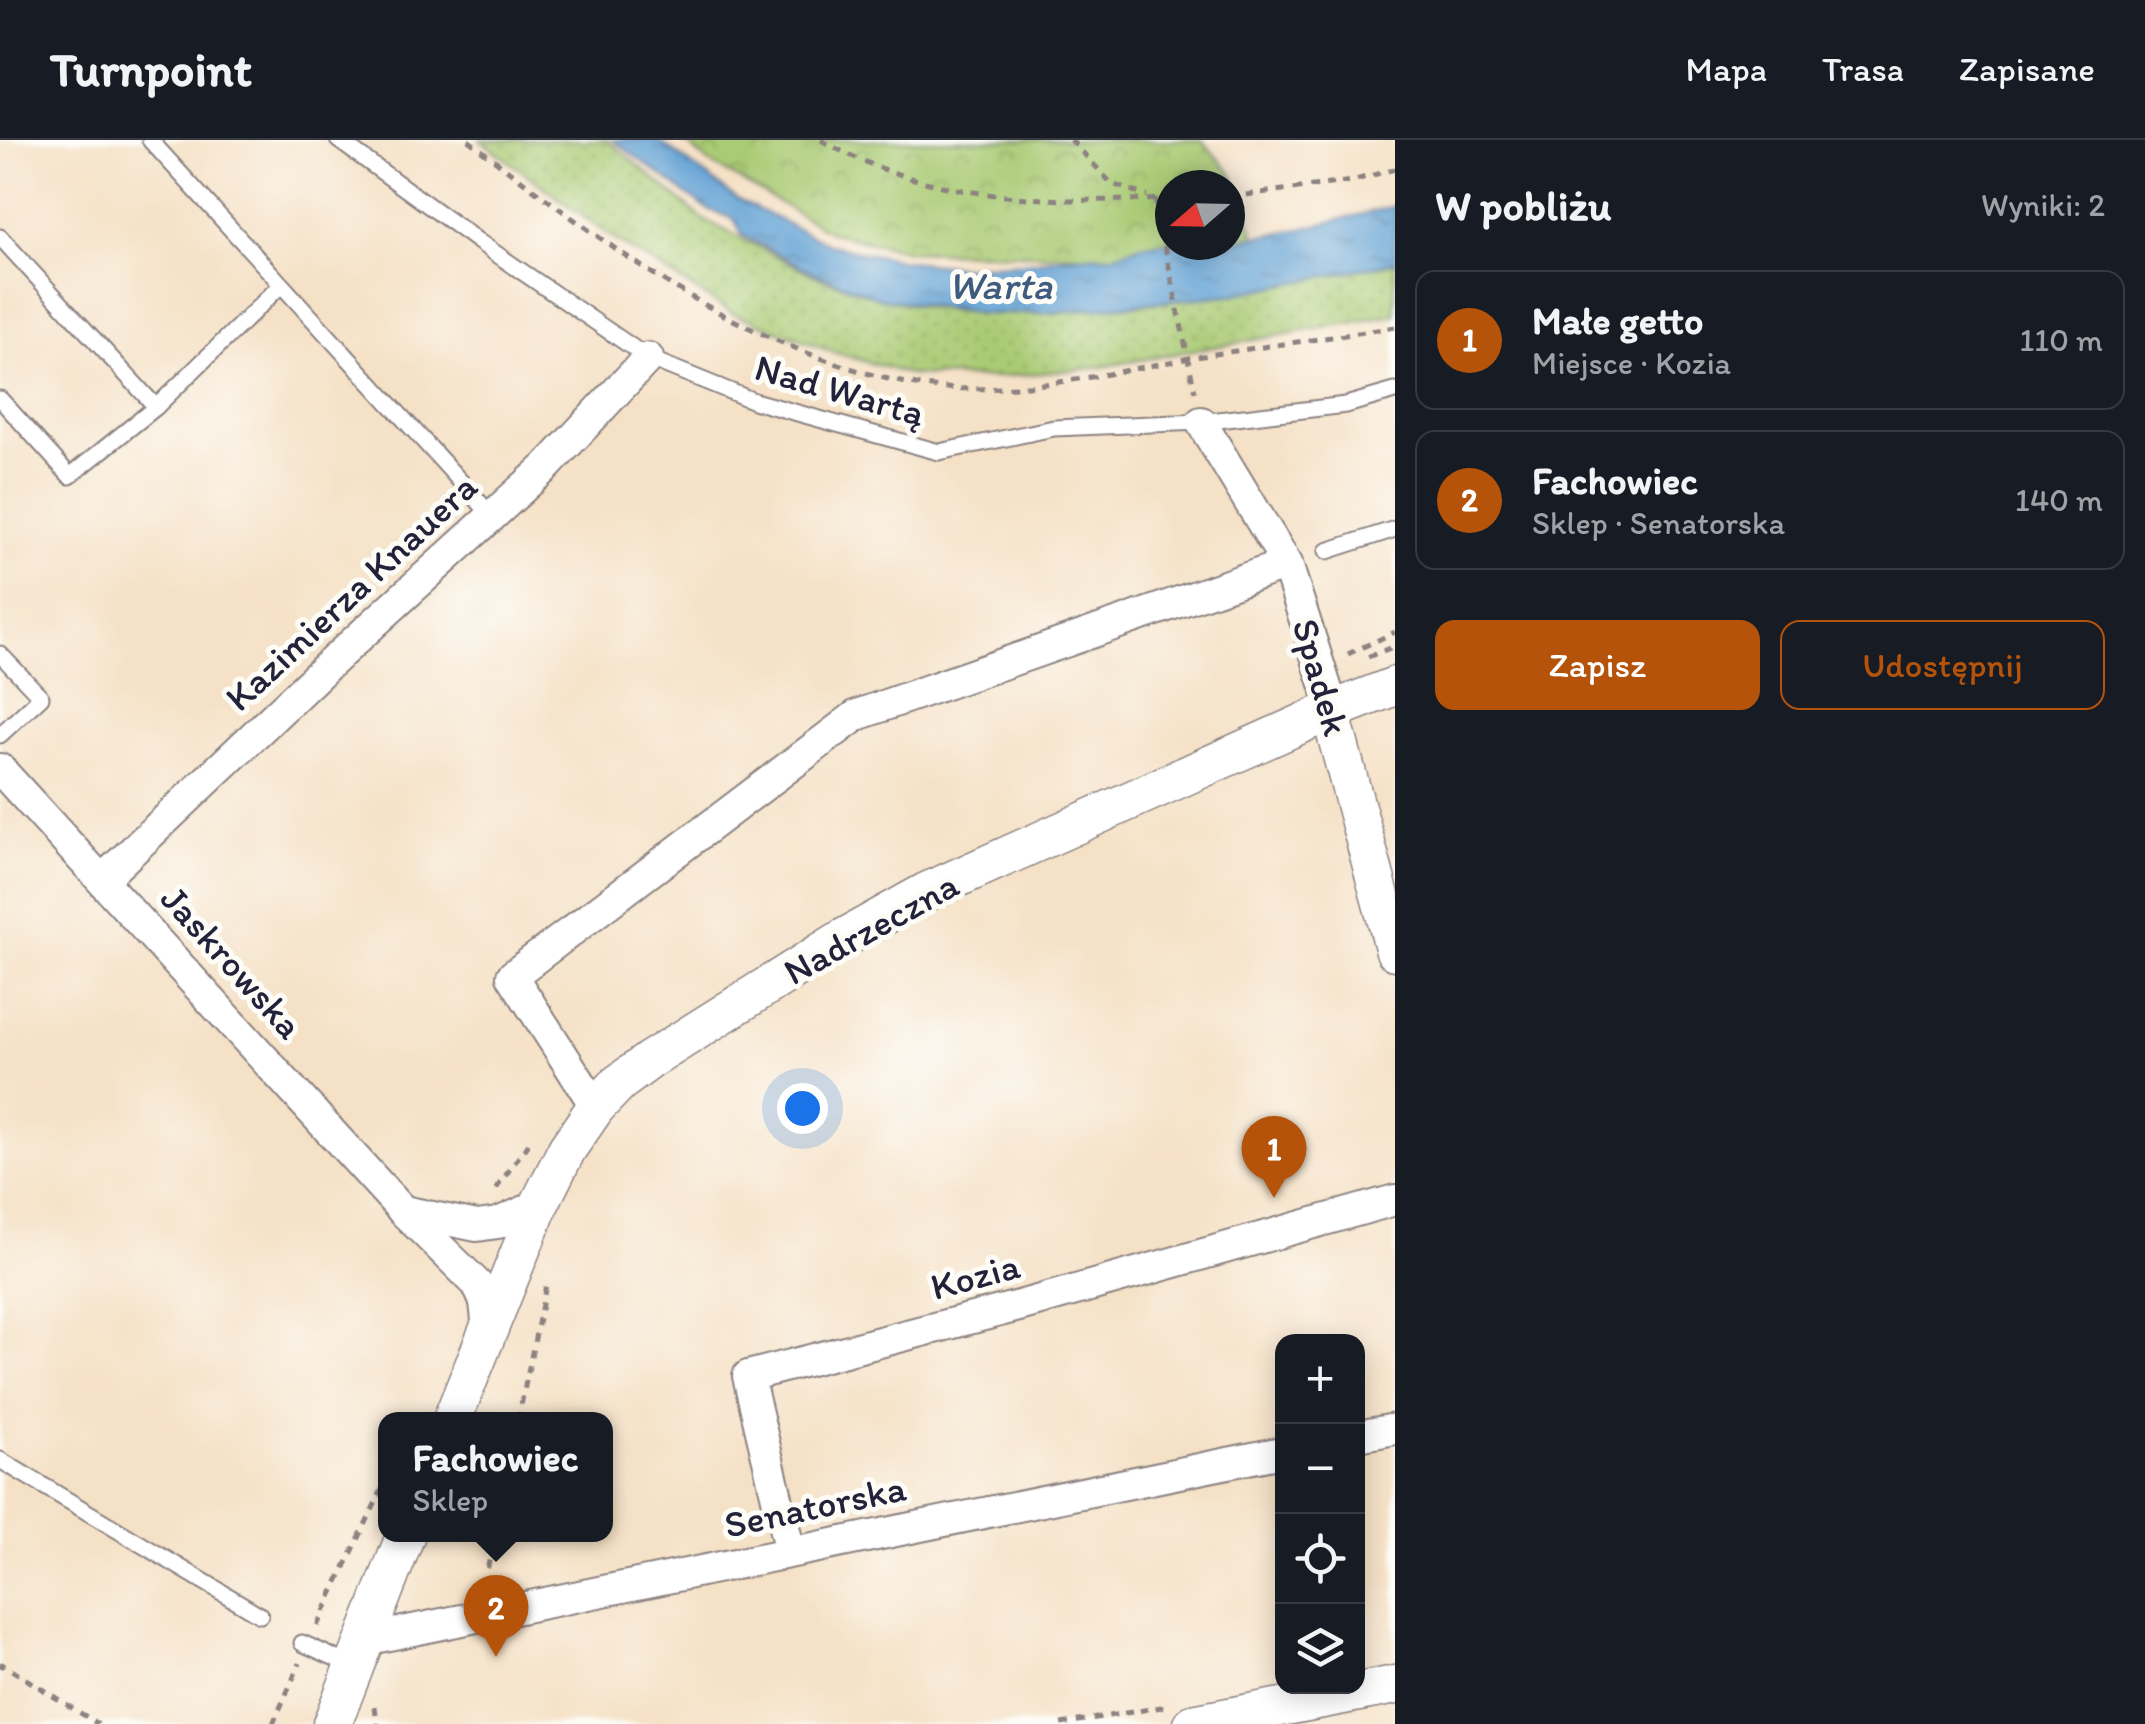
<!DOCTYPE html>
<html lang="pl">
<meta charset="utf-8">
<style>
:root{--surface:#171b24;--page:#20242c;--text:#f1f3f6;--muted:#9ea1a6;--line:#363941;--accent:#b45309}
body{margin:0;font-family:Itim,sans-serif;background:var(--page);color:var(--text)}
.controls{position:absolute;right:30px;bottom:30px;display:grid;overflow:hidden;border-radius:20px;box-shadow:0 5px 25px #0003}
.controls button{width:90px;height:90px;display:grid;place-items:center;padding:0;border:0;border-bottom:2px solid var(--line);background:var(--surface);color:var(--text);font:50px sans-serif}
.compass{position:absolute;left:1155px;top:30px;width:90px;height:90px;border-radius:50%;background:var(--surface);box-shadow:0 5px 25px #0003;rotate:250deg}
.you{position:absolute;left:802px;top:968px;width:35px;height:35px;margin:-25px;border:8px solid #fff;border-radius:50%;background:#1a73e8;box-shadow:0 0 0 15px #1a73e833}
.badge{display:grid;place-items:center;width:65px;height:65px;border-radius:50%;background:var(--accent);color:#fff;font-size:32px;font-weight:700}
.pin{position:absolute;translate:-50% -82px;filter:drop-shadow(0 2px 5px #0008)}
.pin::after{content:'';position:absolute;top:52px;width:35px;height:30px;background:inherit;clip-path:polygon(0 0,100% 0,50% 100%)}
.popup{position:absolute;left:378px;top:1272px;width:235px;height:130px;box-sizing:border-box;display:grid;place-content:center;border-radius:20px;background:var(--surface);filter:drop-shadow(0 2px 8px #0005);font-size:32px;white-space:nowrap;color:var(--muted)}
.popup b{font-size:38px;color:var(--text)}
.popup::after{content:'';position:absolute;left:50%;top:100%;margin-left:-20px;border:20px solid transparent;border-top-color:var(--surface)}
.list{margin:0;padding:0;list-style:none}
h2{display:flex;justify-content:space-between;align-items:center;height:130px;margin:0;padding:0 40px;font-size:42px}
h2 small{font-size:32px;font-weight:400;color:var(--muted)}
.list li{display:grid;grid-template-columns:65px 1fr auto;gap:30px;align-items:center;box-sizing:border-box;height:140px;margin:0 20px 20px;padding:0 20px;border:2px solid var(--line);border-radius:20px}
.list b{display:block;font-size:38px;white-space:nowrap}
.list p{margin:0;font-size:32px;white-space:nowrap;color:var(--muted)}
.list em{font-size:32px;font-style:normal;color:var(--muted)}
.actions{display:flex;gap:20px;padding:30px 40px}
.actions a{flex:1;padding:22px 0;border:2px solid var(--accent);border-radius:20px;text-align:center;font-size:35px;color:var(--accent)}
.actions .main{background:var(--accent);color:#fff}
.icon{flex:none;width:55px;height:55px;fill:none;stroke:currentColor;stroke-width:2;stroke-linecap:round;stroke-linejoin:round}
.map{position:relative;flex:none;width:1395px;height:1584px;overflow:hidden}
header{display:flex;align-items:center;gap:60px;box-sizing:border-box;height:140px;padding:0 50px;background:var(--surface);border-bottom:2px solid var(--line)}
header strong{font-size:48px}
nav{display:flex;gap:55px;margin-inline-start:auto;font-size:35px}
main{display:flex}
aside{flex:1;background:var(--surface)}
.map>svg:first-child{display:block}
</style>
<header>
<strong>Turnpoint</strong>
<nav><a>Mapa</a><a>Trasa</a><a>Zapisane</a></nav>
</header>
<main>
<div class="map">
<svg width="1395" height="1584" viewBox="0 0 1395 1584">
<defs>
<pattern id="grass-dots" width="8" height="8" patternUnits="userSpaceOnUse" patternTransform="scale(2.5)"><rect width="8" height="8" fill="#aacb74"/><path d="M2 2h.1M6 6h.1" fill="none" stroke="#92ae65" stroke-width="1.8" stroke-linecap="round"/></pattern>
<pattern id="park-crowns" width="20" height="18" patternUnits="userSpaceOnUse" patternTransform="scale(2.5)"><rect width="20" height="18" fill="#aacb74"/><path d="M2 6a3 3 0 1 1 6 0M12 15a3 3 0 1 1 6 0" fill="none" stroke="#92ae65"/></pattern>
<pattern id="water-ripples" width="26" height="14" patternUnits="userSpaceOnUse" patternTransform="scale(2.5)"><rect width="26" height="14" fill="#62a1d4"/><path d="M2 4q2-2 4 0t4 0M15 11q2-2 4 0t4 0" fill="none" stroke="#5083ad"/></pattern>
</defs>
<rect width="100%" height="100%" fill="#fdfcf7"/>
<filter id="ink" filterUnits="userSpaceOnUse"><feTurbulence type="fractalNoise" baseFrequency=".01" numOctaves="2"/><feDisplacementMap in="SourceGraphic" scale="20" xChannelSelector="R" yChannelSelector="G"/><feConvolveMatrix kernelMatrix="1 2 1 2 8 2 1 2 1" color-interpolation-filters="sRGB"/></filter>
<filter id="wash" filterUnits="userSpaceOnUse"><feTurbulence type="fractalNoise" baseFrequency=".0048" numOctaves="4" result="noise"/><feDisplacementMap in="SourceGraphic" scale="40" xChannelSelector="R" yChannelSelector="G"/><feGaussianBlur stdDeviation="2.25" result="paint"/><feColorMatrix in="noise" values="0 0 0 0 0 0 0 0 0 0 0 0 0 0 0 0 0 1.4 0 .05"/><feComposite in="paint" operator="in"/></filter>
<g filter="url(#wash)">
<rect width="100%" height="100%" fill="#f5e1c6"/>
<!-- grass -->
<path fill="url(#grass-dots)" stroke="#667658" stroke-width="2.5" d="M480 0H607L703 79 818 137 879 158 926 167 983 174 1047 173 1135 165 1237 154 1395 122V175L1094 228 988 238 911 235 833 212 732 173 617 101Z"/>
<!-- park -->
<path fill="url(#park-crowns)" stroke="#667658" stroke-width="2.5" d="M682 0H1202L1234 37 1256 98 1230 101V45H1170V102L1143 105 1110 116 908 111 832 93 710 23Z"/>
<!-- water -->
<path fill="url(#water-ripples)" stroke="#426288" stroke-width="2.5" d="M613 0H658L737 59 831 105 898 120 965 127 1024 123 1074 116H1110L1143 105 1170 102V105H1230V101L1301 89 1395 66V122L1237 154 1047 173 983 174 879 158 817 134 742 95 734 79 705 68Z"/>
</g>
<g filter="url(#ink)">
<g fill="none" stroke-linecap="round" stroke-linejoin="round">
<defs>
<g id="service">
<path d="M150 0 491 375"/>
<path d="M338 0 479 102 648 218 754 261 939 312 1054 288 1201 282 1346 265 1395 251"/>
<path d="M0 97 156 267 280 146"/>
<path d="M0 259 70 336 156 267"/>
<path d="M1327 411 1395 389"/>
<path d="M0 514 41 557 0 595"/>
<path d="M0 1320 260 1475"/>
<path d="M302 1503 353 1526"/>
</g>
<g id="minor">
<path d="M1201 282 1287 424 1327 550 1330 571"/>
<path d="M0 629 403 1071 477 1144 485 1162 488 1189"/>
<path d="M103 739 326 527 547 326 648 218"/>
<path d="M596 967 512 836 857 575 1287 424"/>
<path d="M403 1071 477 1086 498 1083 539 1065"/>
<path d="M1358 1296 1395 1289"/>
<path d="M790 1412 748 1236 1019 1166 1395 1060"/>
<path d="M364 1500 1282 1312"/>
</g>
<g id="tertiary">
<path d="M1330 571 1395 811"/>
<path d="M452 1280 539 1065 567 1009 596 967 619 943 650 920 842 799 926 752 1330 571 1395 546"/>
<path d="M332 1584 406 1394"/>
<path d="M1193 1584 1395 1545"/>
</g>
</defs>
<!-- service casing -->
<use href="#service" stroke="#8c8280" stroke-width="19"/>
<!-- minor casing -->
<use href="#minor" stroke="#8c8280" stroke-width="34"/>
<!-- tertiary casing -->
<use href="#tertiary" stroke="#8c8280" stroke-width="41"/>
<!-- path -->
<g stroke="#8c8280" stroke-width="5" stroke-dasharray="8 8" stroke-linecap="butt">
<path d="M468 0C588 90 691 174 835 223 871 235 907 246 945 248 1027 253 1106 234 1185 219 1255 207 1325 199 1395 187"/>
<path d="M821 0C929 62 1047 63 1170 59"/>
<path d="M1071 0 1112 44 1147 56"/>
<path d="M1230 57 1352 41 1395 29"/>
<path d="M1155 59 1195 252"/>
<path d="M1348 514 1395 492"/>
<path d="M1368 517 1395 506"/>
<path d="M496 1049 530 1001"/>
<path d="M518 1280 546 1145"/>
<path d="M484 1444 495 1394"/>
<path d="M317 1486 386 1341"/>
<path d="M0 1528 2 1524 98 1584"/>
<path d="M375 1567 377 1584"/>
<path d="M273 1584 300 1523"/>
<path d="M1061 1584 1167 1566"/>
</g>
<!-- service -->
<use href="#service" stroke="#fff" stroke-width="15"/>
<!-- minor -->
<use href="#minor" stroke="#fff" stroke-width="30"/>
<!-- tertiary -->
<use href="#tertiary" stroke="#fff" stroke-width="38"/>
</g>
</g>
<g text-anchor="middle" stroke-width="10" stroke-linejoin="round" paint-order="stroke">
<!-- street labels -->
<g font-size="38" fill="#22223b" stroke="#fdfcf7">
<text transform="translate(840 250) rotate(16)" y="13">Nad Wartą</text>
<text transform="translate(351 452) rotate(-43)" y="13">Kazimierza Knauera</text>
<text transform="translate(1321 537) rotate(74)" y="13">Spadek</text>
<text transform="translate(871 788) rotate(-29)" y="13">Nadrzeczna</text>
<text transform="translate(232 822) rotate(48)" y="13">Jaskrowska</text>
<text transform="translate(975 1136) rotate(-15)" y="13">Kozia</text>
<text transform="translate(815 1366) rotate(-12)" y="13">Senatorska</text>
</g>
<!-- water labels -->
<g font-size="40" font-style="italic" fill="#3f5b80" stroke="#fdfcf7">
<text x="1000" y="159">Warta</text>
</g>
</g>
</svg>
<div class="controls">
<button>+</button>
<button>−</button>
<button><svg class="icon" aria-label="locate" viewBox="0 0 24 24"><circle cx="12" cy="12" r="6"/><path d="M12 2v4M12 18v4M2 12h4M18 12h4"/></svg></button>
<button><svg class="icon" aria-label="layers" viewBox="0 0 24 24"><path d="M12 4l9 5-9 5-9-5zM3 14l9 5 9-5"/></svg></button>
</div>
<svg class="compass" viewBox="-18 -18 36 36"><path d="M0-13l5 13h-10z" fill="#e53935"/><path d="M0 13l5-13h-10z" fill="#9ea1a6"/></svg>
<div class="you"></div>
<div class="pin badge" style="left:1274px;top:1058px">1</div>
<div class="pin badge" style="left:496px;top:1517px">2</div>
<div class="popup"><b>Fachowiec</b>Sklep</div>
</div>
<aside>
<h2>W pobliżu<small>Wyniki: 2</small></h2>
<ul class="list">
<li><span class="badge">1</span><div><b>Małe getto</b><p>Miejsce · Kozia</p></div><em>110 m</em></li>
<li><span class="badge">2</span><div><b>Fachowiec</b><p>Sklep · Senatorska</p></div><em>140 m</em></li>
</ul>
<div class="actions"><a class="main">Zapisz</a><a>Udostępnij</a></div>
</aside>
</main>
